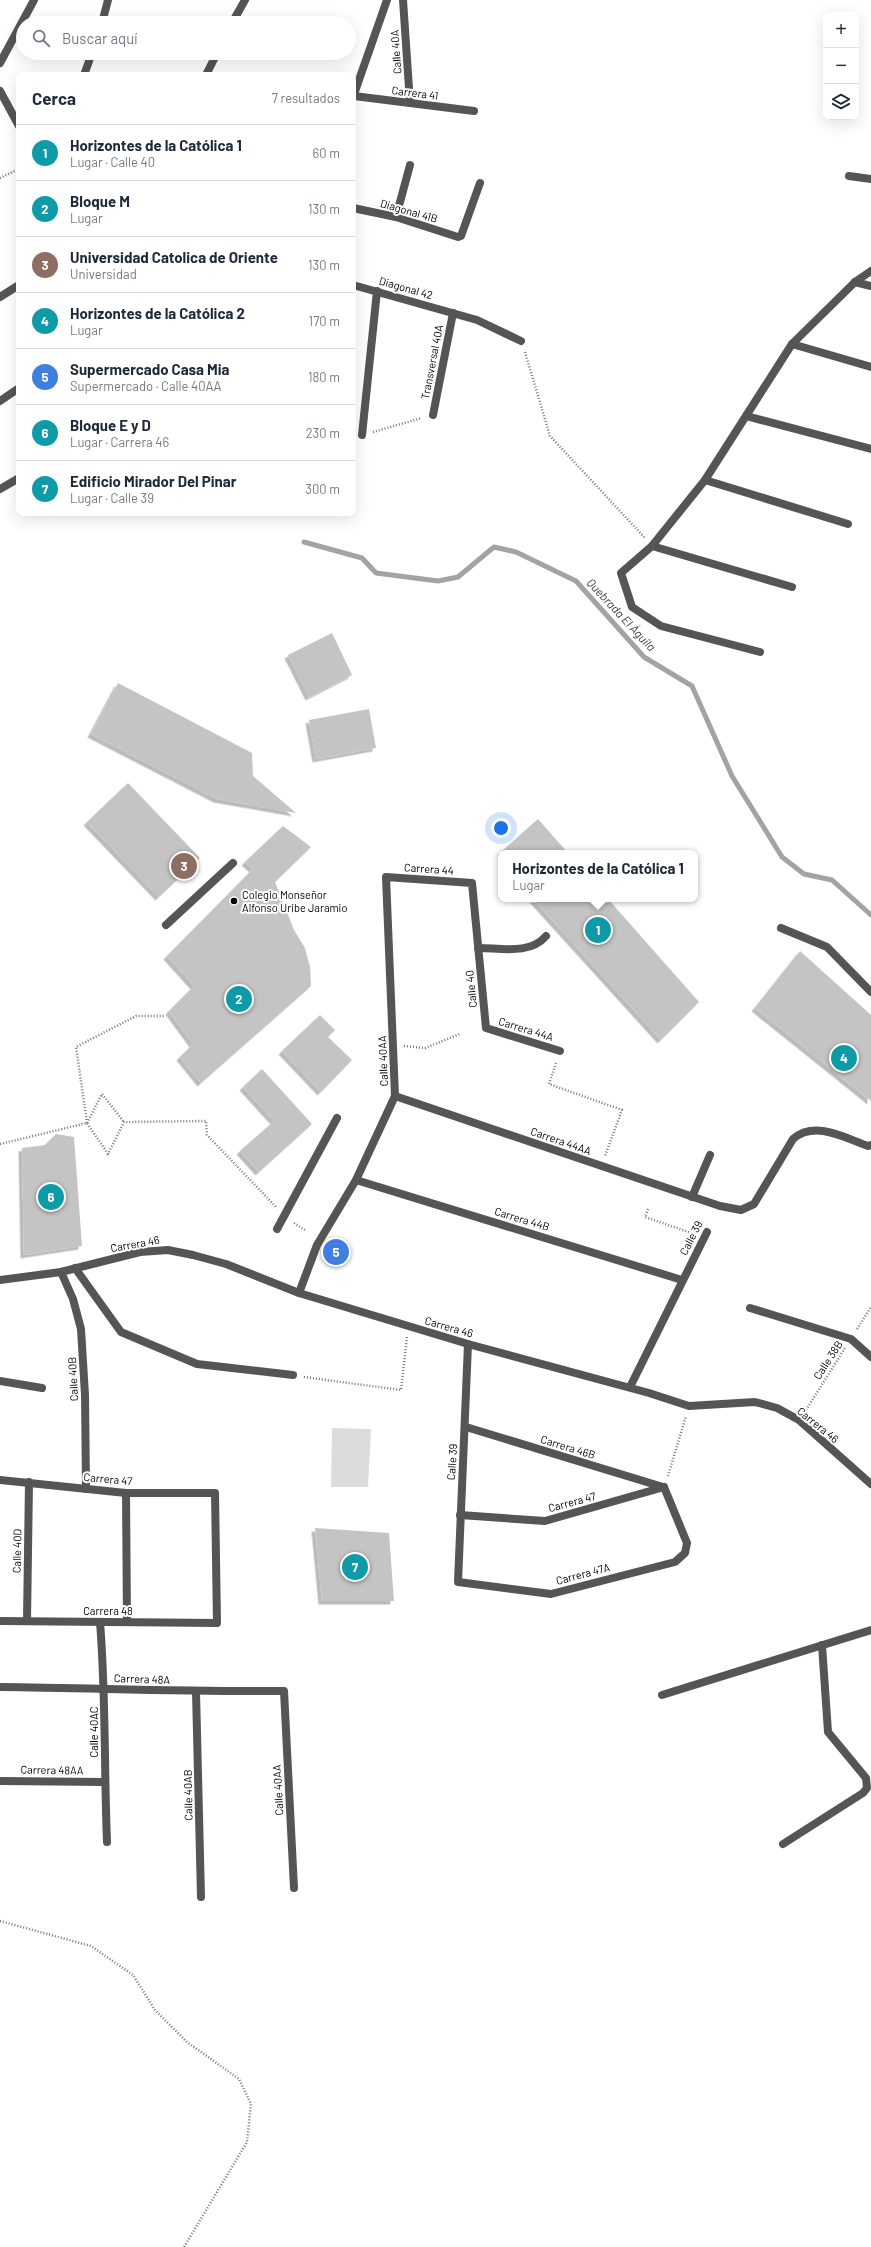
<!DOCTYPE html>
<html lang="es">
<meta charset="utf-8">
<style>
:root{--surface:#fff;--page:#f2f2f3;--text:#1f2937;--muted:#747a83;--line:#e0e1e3;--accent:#d93025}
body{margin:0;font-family:Barlow,sans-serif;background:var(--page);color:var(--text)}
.controls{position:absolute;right:12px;top:12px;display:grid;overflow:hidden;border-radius:8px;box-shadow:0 4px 16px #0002}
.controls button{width:36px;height:36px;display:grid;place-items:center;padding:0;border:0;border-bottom:1px solid var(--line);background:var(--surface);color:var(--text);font:20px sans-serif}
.you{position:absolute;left:501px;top:828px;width:14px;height:14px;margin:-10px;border:3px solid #fff;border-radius:50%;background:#1a73e8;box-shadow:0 0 0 6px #1a73e833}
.badge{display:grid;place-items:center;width:26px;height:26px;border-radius:50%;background:var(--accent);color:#fff;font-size:13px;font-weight:700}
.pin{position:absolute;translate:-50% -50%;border:2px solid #fff;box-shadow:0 1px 4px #0006}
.popup{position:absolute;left:498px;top:850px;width:200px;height:52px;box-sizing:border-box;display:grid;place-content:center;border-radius:8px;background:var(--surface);filter:drop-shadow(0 1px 3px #0005);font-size:13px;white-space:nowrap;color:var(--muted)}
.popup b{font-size:15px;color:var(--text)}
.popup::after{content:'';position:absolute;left:50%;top:100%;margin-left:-8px;border:8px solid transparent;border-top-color:var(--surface)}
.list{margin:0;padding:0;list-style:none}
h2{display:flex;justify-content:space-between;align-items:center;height:52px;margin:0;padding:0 16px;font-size:17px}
h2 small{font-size:13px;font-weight:400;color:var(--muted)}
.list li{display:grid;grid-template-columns:26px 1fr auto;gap:12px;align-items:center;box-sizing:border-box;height:56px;padding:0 16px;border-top:1px solid var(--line)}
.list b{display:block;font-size:15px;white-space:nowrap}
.list p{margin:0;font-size:13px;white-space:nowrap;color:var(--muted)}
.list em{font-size:13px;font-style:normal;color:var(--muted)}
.icon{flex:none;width:22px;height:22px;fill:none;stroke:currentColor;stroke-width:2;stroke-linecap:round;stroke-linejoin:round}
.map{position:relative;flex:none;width:871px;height:2247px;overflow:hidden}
.search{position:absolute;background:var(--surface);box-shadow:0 4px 16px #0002;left:16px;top:16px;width:340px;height:44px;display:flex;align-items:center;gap:10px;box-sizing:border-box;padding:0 14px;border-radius:22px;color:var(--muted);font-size:15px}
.panel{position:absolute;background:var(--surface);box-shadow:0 4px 16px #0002;left:16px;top:72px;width:340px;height:444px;border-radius:8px}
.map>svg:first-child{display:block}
</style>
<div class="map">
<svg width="871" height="2247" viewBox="0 0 871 2247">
<defs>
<filter id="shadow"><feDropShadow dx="-3.5" dy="3.5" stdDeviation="0" flood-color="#0004"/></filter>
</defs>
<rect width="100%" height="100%" fill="#fff"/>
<!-- green -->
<path fill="#dcdcdc" d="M332 1428 371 1429 368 1487H331Z"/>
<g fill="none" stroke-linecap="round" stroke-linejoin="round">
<!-- stream -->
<path stroke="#a3a3a3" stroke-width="5" d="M304 542 362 558 376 573 438 581 458 577 494 547 516 552 576 581 644 657 692 686 732 776 782 857 804 874 832 880 871 915"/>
</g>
<!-- building -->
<g fill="#c4c4c4" filter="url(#shadow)">
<path d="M332 633 352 675 309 697 288 655Z"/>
<path d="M118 683 252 753 253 776 296 813 217 799 91 734Z"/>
<path d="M369 709 376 748 316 759 309 720Z"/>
<path d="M128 783 200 858 159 897 87 822Z"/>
<path d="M538 819 568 853H500Z"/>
<path d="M283 826 311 847 275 882 294 930 305 948 310 967 311 986 201 1083 180 1057 193 1044 169 1011 194 986 167 956 253 869 245 862Z"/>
<path d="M533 899H608L699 1002 661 1040Z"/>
<path d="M800 951 871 1015V1101L755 1008Z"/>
<path d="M320 1015 335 1030 328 1037 352 1060 321 1092 282 1051Z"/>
<path d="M262 1069 312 1124 259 1172 240 1151 274 1121 243 1087Z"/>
<path d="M56 1134 74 1137 82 1246 24 1255 22 1148 45 1145Z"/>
<path d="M315 1528 389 1533 394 1601H322Z"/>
</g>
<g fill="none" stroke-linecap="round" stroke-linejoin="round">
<!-- path -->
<g stroke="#777" stroke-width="2.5" stroke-dasharray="1 2" stroke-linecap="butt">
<path d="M0 178 19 169"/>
<path d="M525 352 550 436 645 538"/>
<path d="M373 432 422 418"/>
<path d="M404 1046 425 1048 460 1034"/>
<path d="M556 1063 549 1084 622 1110 605 1156"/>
<path d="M87 1123 76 1047 136 1016H165"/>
<path d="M87 1123 102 1094 124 1122"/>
<path d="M0 1144 87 1123 108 1154 124 1122 206 1121 207 1135 276 1207"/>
<path d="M648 1209 645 1217 694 1234"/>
<path d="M294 1223 305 1230"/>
<path d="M857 1329 871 1307"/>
<path d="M304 1377 401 1390 407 1337"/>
<path d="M806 1410 845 1348"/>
<path d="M668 1476 686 1416"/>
<path d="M0 1921 91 1946 133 1975 155 2010 187 2042 239 2079 251 2104 247 2142 184 2247"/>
</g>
<!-- lane -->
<g stroke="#555" stroke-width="8">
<path d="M166 925 233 863"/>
<path d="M692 1197 710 1155"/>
<path d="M277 1229 337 1118"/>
<path d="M75 1268 121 1332 197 1364 293 1375"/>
<path d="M662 1695 871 1630"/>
<path d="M783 1844 863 1793 867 1788 866 1778 828 1732 822 1645"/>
</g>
<!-- street -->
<g stroke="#555" stroke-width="8">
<path d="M403 0 410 103"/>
<path d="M102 23 108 0"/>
<path d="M232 23 245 0"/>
<path d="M0 63 34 0"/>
<path d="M84 75 92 53"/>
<path d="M206 75 217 53"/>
<path d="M0 91 19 126"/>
<path d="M354 96 474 111"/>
<path d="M353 97 387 0"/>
<path d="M849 176 871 179"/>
<path d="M353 208 396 217 458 237 461 236 480 183"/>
<path d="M396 217 410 165"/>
<path d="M855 282 871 286"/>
<path d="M353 285 477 320 521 341"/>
<path d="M0 297 19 285"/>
<path d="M792 344 871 367"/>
<path d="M0 401 19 388"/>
<path d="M433 415 453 313"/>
<path d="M746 416 871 449"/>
<path d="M362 435 377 291"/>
<path d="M705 480 848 524"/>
<path d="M0 489 19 478"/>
<path d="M652 546 792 587"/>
<path d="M760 652 661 626 632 607 621 573 652 546 705 480 792 344 855 282 871 271"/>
<path d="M781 928 827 947 871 992"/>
<path d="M478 948C501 948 530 955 546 936"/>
<path d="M395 1096 720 1206 741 1210 754 1204 793 1139C815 1120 845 1138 868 1146L871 1145"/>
<path d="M356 1180 682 1280"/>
<path d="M61 1272 73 1299 81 1329 85 1395 86 1489"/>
<path d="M0 1280 61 1272 140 1252 168 1250 193 1255 226 1264 299 1293 468 1344 649 1393 689 1406 755 1402 777 1408 799 1420 871 1484"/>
<path d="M299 1293 317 1245 356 1180 395 1096 386 877 472 883 486 1028 560 1051"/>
<path d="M750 1308 851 1339 871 1357"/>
<path d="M468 1344 458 1582 551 1594 675 1562 685 1553 687 1543 664 1487"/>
<path d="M0 1381 42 1388"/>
<path d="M630 1387 707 1232"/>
<path d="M466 1427 663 1487"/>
<path d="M0 1480 126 1493H215L217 1623 0 1621"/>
<path d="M126 1493 127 1622"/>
<path d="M460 1515 545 1521 664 1487"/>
<path d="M27 1621 29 1482"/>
<path d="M100 1622C106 1696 104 1769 107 1842"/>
<path d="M0 1687C95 1688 189 1692 284 1691L294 1888"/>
<path d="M196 1692 201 1897"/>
<path d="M0 1781 105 1782"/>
</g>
</g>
<!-- markers -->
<circle fill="#000" stroke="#fff" stroke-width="1.5" cx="234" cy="901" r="4"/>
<g text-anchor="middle" stroke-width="4" stroke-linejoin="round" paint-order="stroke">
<!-- street labels -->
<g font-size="11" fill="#000" stroke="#fff">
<text transform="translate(396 52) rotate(-94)" y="4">Calle 40A</text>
<text transform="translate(415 93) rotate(7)" y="4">Carrera 41</text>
<text transform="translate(409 211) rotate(16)" y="4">Diagonal 41B</text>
<text transform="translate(406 288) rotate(16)" y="4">Diagonal 42</text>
<text transform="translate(432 362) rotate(-79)" y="4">Transversal 40A</text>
<text transform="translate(429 869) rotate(4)" y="4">Carrera 44</text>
<text transform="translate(471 989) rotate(-96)" y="4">Calle 40</text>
<text transform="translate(526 1029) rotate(17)" y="4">Carrera 44A</text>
<text transform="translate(383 1061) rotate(-92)" y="4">Calle 40AA</text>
<text transform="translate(561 1141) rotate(19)" y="4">Carrera 44AA</text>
<text transform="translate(522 1219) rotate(17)" y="4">Carrera 44B</text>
<text transform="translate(691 1238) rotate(-63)" y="4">Calle 39</text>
<text transform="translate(135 1244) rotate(-10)" y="4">Carrera 46</text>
<text transform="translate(449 1327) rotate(16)" y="4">Carrera 46</text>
<text transform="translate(828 1360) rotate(-57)" y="4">Calle 38B</text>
<text transform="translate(73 1379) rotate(-93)" y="4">Calle 40B</text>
<text transform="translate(818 1425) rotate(39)" y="4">Carrera 46</text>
<text transform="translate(568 1447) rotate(17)" y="4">Carrera 46B</text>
<text transform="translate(452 1462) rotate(-86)" y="4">Calle 39</text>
<text transform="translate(108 1479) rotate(5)" y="4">Carrera 47</text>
<text transform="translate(572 1502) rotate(-15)" y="4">Carrera 47</text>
<text transform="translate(17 1551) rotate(-89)" y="4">Calle 40D</text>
<text transform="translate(583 1574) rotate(-15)" y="4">Carrera 47A</text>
<text x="108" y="1615">Carrera 48</text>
<text transform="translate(142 1679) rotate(2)" y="4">Carrera 48A</text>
<text transform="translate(94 1732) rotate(-90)" y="4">Calle 40AC</text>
<text transform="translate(52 1770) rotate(1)" y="4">Carrera 48AA</text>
<text transform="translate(278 1790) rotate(-93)" y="4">Calle 40AA</text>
<text transform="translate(188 1795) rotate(-91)" y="4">Calle 40AB</text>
</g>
<!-- poi labels -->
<g font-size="11" fill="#000" stroke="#fff" text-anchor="start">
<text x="242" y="899">Colegio Monseñor<tspan x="242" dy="13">Alfonso Uribe Jaramio</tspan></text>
</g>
<!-- water labels -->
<g font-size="12" font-style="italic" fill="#444" stroke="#fff">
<text transform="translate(621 615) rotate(47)" y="4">Quebrada El Águila</text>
</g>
</g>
</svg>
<div class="controls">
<button>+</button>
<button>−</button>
<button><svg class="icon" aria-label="layers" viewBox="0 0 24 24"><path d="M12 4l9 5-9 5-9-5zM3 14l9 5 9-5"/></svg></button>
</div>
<div class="you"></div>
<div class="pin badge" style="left:598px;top:930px;background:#0f9aa8">1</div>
<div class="popup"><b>Horizontes de la Católica 1</b>Lugar</div>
<div class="pin badge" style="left:239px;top:999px;background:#0f9aa8">2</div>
<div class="pin badge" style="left:184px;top:866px;background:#8d6e63">3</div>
<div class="pin badge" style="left:844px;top:1058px;background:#0f9aa8">4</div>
<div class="pin badge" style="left:336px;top:1252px;background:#3f7fe0">5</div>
<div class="pin badge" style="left:51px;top:1197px;background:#0f9aa8">6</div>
<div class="pin badge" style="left:355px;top:1567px;background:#0f9aa8">7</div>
<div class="search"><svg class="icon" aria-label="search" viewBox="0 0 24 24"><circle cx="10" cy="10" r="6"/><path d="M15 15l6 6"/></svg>Buscar aquí</div>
<section class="panel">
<h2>Cerca<small>7 resultados</small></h2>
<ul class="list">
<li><span class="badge" style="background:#0f9aa8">1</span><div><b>Horizontes de la Católica 1</b><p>Lugar · Calle 40</p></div><em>60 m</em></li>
<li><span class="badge" style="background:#0f9aa8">2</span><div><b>Bloque M</b><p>Lugar</p></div><em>130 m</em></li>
<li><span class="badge" style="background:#8d6e63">3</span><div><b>Universidad Catolica de Oriente</b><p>Universidad</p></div><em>130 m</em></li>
<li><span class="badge" style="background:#0f9aa8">4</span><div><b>Horizontes de la Católica 2</b><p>Lugar</p></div><em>170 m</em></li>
<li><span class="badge" style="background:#3f7fe0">5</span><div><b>Supermercado Casa Mia</b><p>Supermercado · Calle 40AA</p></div><em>180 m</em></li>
<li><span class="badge" style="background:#0f9aa8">6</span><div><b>Bloque E y D</b><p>Lugar · Carrera 46</p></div><em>230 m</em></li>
<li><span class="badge" style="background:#0f9aa8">7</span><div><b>Edificio Mirador Del Pinar</b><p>Lugar · Calle 39</p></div><em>300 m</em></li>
</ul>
</section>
</div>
